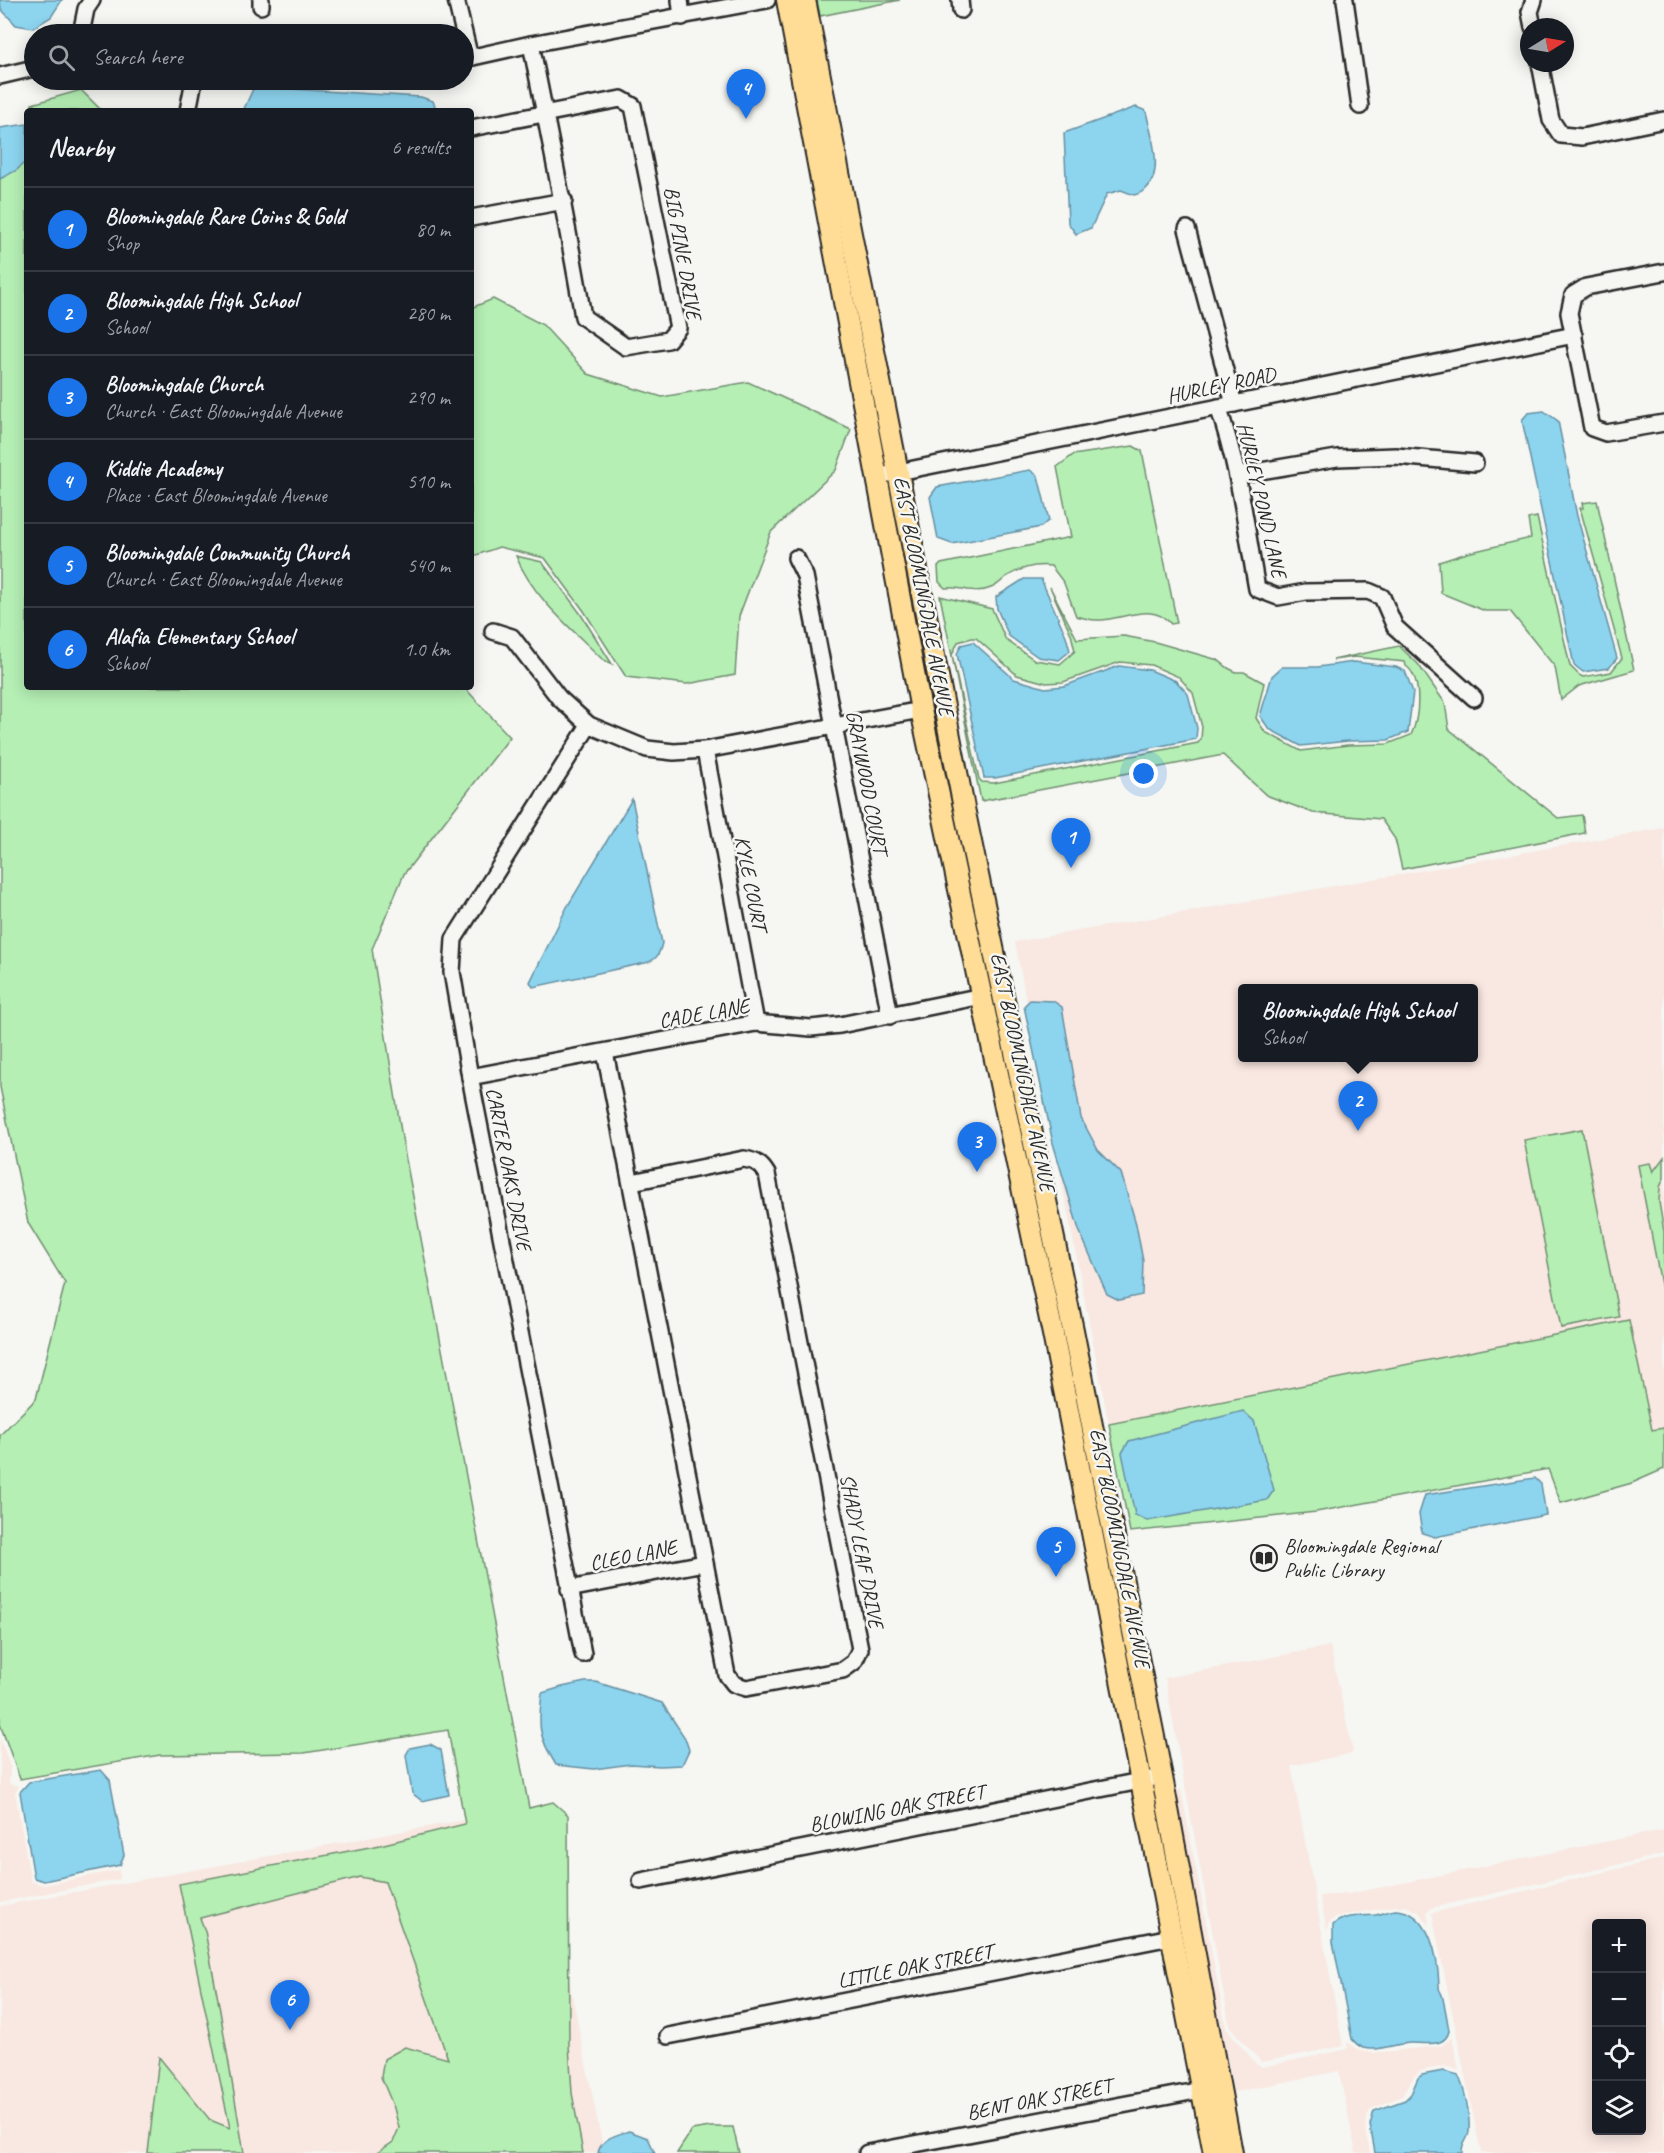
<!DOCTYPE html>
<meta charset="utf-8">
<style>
:root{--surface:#171b24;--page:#242831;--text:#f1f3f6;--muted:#9ea1a6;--line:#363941;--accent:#1a73e8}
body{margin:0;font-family:Caveat,sans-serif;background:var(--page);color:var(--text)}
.controls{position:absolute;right:18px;bottom:18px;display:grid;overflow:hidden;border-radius:6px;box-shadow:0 3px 15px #0003}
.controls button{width:54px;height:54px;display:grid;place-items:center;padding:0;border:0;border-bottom:2px solid var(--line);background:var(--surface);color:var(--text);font:30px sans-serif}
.compass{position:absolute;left:1520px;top:18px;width:54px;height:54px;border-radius:50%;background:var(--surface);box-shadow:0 3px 15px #0003;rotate:79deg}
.you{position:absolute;left:1144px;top:774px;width:21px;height:21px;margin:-15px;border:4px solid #fff;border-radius:50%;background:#1a73e8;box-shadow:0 0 0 9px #1a73e833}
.badge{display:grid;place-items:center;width:39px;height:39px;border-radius:50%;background:var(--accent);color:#fff;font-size:20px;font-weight:700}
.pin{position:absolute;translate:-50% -50px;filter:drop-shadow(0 2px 3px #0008)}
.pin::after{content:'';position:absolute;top:32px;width:21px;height:18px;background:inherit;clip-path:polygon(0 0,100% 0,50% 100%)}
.popup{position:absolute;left:1238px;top:984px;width:240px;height:78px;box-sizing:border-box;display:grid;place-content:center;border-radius:6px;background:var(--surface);filter:drop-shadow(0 2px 4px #0005);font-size:20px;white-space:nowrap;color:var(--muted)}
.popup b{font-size:22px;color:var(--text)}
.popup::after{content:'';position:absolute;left:50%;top:100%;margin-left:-12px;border:12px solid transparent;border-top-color:var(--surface)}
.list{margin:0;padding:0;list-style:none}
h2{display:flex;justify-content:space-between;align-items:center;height:78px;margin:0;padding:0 24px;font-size:26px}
h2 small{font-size:20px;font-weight:400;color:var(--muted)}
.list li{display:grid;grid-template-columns:39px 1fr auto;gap:18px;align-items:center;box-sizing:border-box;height:84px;padding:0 24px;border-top:2px solid var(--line)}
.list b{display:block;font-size:22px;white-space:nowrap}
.list p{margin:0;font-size:20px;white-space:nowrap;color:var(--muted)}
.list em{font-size:20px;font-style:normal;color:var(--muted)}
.icon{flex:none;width:33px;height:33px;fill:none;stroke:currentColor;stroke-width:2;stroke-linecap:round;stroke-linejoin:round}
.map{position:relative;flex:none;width:1664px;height:2153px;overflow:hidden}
.search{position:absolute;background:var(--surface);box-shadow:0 3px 15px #0003;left:24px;top:24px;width:450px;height:66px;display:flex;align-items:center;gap:15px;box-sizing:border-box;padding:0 21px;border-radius:33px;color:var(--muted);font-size:22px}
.panel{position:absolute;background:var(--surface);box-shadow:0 3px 15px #0003;left:24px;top:108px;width:450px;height:582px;border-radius:6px}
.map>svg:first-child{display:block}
</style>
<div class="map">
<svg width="1664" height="2153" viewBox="0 0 1664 2153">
<rect width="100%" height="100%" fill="#f6f6f2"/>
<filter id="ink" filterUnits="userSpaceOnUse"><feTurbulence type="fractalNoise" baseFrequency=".0167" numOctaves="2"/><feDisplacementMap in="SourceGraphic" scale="12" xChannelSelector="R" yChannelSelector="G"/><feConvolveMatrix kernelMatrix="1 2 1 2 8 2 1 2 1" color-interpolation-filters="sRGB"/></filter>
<g filter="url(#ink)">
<!-- built -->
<g fill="#f9e7e1" fill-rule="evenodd">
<path d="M1664 828V1428L1652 1431 1629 1320 1109 1424 1015 942ZM1242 988H1474V1058H1242Z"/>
<path d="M1330 1646 1353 1753 1291 1766 1343 2046 1261 2062 1230 2027 1165 1678Z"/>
<path d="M0 1738 10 1767 9 1784 19 1786 15 1793 31 1882 45 1885 119 1870 120 1879 0 1902Z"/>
<path d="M1181 1790 1226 2028 1257 2065 1262 2067 1344 2050 1348 2048 1347 2042 1360 2051 1373 2053 1441 2046 1452 2038 1459 2070 1444 2066 1420 2071 1414 2076 1402 2096 1371 2109 1367 2116 1365 2126 1370 2153H1356L1339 2071 1234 2092 1175 1791Z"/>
<path d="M534 1807 604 2153H0V1906Z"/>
<path d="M1664 1830V1854L1431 1908 1427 1912 1429 1925 1419 1912 1406 1906H1395L1335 1917 1328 1924 1327 1931 1320 1896 1349 1894Z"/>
<path d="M1664 1858V2153H1481L1432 1913ZM1596 1924H1642V2130H1596Z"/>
</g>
<!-- green -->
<g fill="#b5efb4" stroke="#708d70" stroke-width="1.5" fill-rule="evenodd">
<path d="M817 0H900L820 16Z"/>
<path d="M81 90 102 111H32V104Z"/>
<path d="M27 155V687H464L510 737 404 874 372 949 403 1144 529 1808 553 1802 568 1815 569 2045 572 2093 583 2153H377L393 2142 399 2128 394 2108 381 2077 384 2059 405 2047 448 2059 385 1882 360 1877 200 1918 205 1931 219 2005 244 2153H148L159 2057 210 2120 230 2128 179 1884 380 1845 465 1824 448 1730 304 1753 160 1755 20 1779 0 1724V1435L36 1399 65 1283 28 1223 0 1087V173Z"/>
<path d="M493 299 543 325 588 374 662 397 748 382 851 429 836 470 771 532 739 616 735 675 687 684 626 677 584 611 545 558 499 547 471 557V308Z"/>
<path d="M1133 446 1142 451 1177 623 1171 624C1151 600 1120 622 1095 620 1089 620 1082 617 1076 616L1064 583 1051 566C1034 564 1020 568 1006 577 1002 581 996 586 991 588 975 595 961 586 945 588L939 582 938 567 941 564 1071 537 1057 467 1073 455Z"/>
<path d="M1597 501 1634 670 1579 686 1561 700 1555 667 1510 611H1485L1441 593 1439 562 1467 553 1531 538 1528 519 1537 517 1570 666 1579 675 1583 677 1611 672 1622 658 1580 508H1583L1582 503Z"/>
<path d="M516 556 542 562 580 613 612 664 602 659C571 628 533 598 516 556Z"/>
<path d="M1050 587 1077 639 1124 636 1155 642 1218 660 1228 668 1236 672H1244L1264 683 1256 718 1265 732 1301 751 1348 745 1388 744 1411 735C1419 719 1423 678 1406 666L1405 662 1355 657 1333 660 1399 646 1418 664 1445 703 1449 729 1558 818 1582 815 1585 833 1402 869 1395 839 1381 819 1313 813 1266 795 1223 755 981 801 940 596 992 609 1006 640 1035 660 1060 664 1075 651 1071 634ZM972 638H976L1017 675 1046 683 1063 682 1120 662 1151 665 1179 677 1193 693 1202 727 1201 739 1198 743 994 783 982 782 979 779 952 655 958 642Z"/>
<path d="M1582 1129 1619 1317 1561 1328 1524 1140Z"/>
<path d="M1664 1157V1178L1660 1187 1659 1202 1664 1232V1300L1638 1165 1650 1163 1653 1172Z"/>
<path d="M1629 1320 1652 1430 1664 1428V1469L1632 1483 1561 1503 1548 1469 1316 1512 1130 1532 1109 1424Z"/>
<path d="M710 2127H733L739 2153H677L692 2130Z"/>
</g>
<!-- water -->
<g fill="#8dd4ef" stroke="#6690a1" stroke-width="1.5">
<path d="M0 0H62L51 17 33 28 16 25 1 9Z"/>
<path d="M258 87 421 97 433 101 437 111H243L253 89Z"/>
<path d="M1136 107 1146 111C1150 133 1165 171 1146 189 1143 192 1138 194 1134 195L1121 190 1107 194 1091 228 1076 234 1068 223 1064 133Z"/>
<path d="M27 124V160L17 170 0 179V128Z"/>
<path d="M1544 411 1558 421 1577 516 1617 658 1609 668 1583 672 1574 665 1522 420 1528 413Z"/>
<path d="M1030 470 1038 476 1049 520 1041 527 952 544 938 539 930 497 937 487Z"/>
<path d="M1024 579H1041L1066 636 1070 651 1059 660 1038 657 1009 636 997 609 996 597Z"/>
<path d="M973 642 1014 679 1045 688 1064 686 1119 666 1150 670 1176 681 1188 694 1197 728 1196 739 995 778H984L957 654 961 645Z"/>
<path d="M1354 662 1396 667 1405 671 1413 692 1408 732 1388 740 1348 741 1301 746 1269 729 1260 716 1272 676 1282 667H1318Z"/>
<path d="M632 799 662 943C659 955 657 960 645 963L533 987 530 982 567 907Z"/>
<path d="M1030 1000 1053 1001 1062 1007 1081 1118 1098 1150 1121 1173 1136 1224 1143 1261 1142 1295 1119 1300 1107 1294 1079 1230 1053 1143 1024 1006Z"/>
<path d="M1243 1411 1254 1421 1274 1490 1267 1500 1147 1521 1135 1515 1122 1453 1129 1441Z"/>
<path d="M1535 1478 1541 1484 1546 1515 1435 1537 1422 1533 1419 1514 1425 1495Z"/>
<path d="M585 1682H596L662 1703 685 1738 689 1750 682 1765 660 1766 631 1764 594 1769 556 1765C538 1736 538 1726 542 1693L562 1687Z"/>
<path d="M430 1744 441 1750 449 1795 422 1801 412 1793 406 1755 410 1748Z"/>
<path d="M101 1770 110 1780 124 1855 120 1865 44 1881 34 1878 20 1792 29 1782Z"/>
<path d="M1395 1910C1431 1911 1438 1958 1439 1986 1439 1992 1440 1989 1442 1995 1445 2006 1447 2019 1449 2031 1448 2036 1445 2040 1440 2042 1431 2045 1420 2043 1411 2043 1397 2043 1379 2052 1363 2048 1359 2046 1355 2043 1352 2039L1333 1942V1925C1343 1915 1362 1916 1375 1915 1382 1914 1388 1911 1395 1910Z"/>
<path d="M1443 2071 1458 2075C1465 2089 1470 2115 1469 2131 1468 2140 1461 2142 1462 2153H1375L1370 2125 1374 2111 1405 2100 1411 2094 1418 2078 1422 2075Z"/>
<path d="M629 2131 648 2138 655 2153H598C601 2138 616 2135 629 2131Z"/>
</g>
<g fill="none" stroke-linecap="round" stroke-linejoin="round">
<defs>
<g id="minor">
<path d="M261 0V6"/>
<path d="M456 0 470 58"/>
<path d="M680 0 682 17"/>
<path d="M960 0 961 10"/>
<path d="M1345 0 1360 106"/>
<path d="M1533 27 1530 12 1534 0"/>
<path d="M81 34 86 9 92 0"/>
<path d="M464 59 531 44 767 0"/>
<path d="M1540 63 1551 120 1561 135 1582 137 1664 120"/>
<path d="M0 76 34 68"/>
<path d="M188 111 194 80"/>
<path d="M471 128 621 99 633 106 678 328 668 340 626 347 583 317C568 225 549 135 531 44"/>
<path d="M471 218 564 201"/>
<path d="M1187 229 1234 404"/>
<path d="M1664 272 1586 287 1573 295 1569 313 1592 428 1606 433 1664 423"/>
<path d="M1218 407C1239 466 1246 528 1257 589L1278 597 1306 592 1368 591 1382 597 1395 627 1474 698"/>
<path d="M889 474 1574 335"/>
<path d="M1237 475 1337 458 1396 456 1475 463"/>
<path d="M796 558 805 576 890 1016"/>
<path d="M493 631 512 637 559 698 589 725 647 749 674 752 705 750 921 710"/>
<path d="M705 750 756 1023"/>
<path d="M605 1052 727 1675 734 1684 746 1688 843 1670 854 1662 860 1649 767 1174C761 1164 756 1161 744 1159L632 1182"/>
<path d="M470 1077 756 1023 811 1028 840 1025 982 996"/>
<path d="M569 1589 704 1563"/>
<path d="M583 1654 470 1077 452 972 454 939 589 725"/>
<path d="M641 1881 1150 1779"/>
<path d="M668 2036 1171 1937"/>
<path d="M867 2153 1212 2088"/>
</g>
<g id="major">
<path d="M787 0 921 710 1053 1334 1214 2153"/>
<path d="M805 0 965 813 1073 1330 1162 1777 1232 2153"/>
</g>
</defs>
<!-- minor casing -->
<use href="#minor" stroke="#2b2b2b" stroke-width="20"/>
<!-- major casing -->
<use href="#major" stroke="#2b2b2b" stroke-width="24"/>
<!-- minor -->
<use href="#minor" stroke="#f6f6f2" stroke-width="15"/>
<!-- major -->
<use href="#major" stroke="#ffdd96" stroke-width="20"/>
</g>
</g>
<!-- icons -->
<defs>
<symbol id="library-ring" viewBox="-11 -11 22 22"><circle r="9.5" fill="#f6f6f2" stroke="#2b2b2b" stroke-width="1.5"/><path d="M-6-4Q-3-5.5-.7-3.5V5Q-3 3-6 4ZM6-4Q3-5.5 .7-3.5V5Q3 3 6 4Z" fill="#2b2b2b"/></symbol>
</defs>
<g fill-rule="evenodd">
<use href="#library-ring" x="1249" y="1543" width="30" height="30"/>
</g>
<g text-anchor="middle" stroke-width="5" stroke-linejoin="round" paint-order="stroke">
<!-- street labels -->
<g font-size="21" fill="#2b2b2b" stroke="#f6f6f2">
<text transform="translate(683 253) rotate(80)" y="7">BIG PINE DRIVE</text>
<text transform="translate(1221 385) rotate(-12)" y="7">HURLEY ROAD</text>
<text transform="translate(1262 500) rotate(77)" y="7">HURLEY POND LANE</text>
<text transform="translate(924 596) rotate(79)" y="7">EAST BLOOMINGDALE AVENUE</text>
<text transform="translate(867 782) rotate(79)" y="7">GRAYWOOD COURT</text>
<text transform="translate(751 883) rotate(79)" y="7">KYLE COURT</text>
<text transform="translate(704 1013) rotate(-10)" y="7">CADE LANE</text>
<text transform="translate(1023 1072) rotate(78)" y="7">EAST BLOOMINGDALE AVENUE</text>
<text transform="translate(509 1169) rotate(79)" y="7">CARTER OAKS DRIVE</text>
<text transform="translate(1120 1548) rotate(79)" y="7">EAST BLOOMINGDALE AVENUE</text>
<text transform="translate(862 1551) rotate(79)" y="7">SHADY LEAF DRIVE</text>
<text transform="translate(633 1555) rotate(-11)" y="7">CLEO LANE</text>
<text transform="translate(897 1808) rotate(-11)" y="7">BLOWING OAK STREET</text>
<text transform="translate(915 1966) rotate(-11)" y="7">LITTLE OAK STREET</text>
<text transform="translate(1039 2099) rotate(-11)" y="7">BENT OAK STREET</text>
</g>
<!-- poi labels -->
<g font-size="21" fill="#2b2b2b" stroke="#f6f6f2" text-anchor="start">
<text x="1284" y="1553">Bloomingdale Regional<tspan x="1284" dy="24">Public Library</tspan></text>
</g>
</g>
</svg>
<div class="controls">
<button>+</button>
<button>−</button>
<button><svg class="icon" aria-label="locate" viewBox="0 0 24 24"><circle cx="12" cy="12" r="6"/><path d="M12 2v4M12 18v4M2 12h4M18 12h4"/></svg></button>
<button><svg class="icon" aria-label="layers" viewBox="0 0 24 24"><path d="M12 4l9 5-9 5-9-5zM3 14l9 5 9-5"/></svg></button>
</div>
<svg class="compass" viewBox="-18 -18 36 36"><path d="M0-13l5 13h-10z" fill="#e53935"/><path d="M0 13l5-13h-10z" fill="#9ea1a6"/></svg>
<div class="you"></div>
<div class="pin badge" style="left:1071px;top:868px">1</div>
<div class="pin badge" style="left:1358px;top:1131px">2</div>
<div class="popup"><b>Bloomingdale High School</b>School</div>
<div class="pin badge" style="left:977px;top:1172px">3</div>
<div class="pin badge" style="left:746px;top:119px">4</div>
<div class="pin badge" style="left:1056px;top:1577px">5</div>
<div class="pin badge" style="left:290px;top:2030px">6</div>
<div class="search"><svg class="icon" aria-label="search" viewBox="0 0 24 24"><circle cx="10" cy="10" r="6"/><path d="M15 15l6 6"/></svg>Search here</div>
<section class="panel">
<h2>Nearby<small>6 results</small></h2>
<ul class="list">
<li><span class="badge">1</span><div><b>Bloomingdale Rare Coins &amp; Gold</b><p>Shop</p></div><em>80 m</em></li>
<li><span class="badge">2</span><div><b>Bloomingdale High School</b><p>School</p></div><em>280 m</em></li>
<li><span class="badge">3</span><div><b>Bloomingdale Church</b><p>Church · East Bloomingdale Avenue</p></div><em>290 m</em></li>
<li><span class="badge">4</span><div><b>Kiddie Academy</b><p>Place · East Bloomingdale Avenue</p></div><em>510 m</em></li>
<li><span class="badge">5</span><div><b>Bloomingdale Community Church</b><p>Church · East Bloomingdale Avenue</p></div><em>540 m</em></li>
<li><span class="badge">6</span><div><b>Alafia Elementary School</b><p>School</p></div><em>1.0 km</em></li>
</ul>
</section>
</div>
